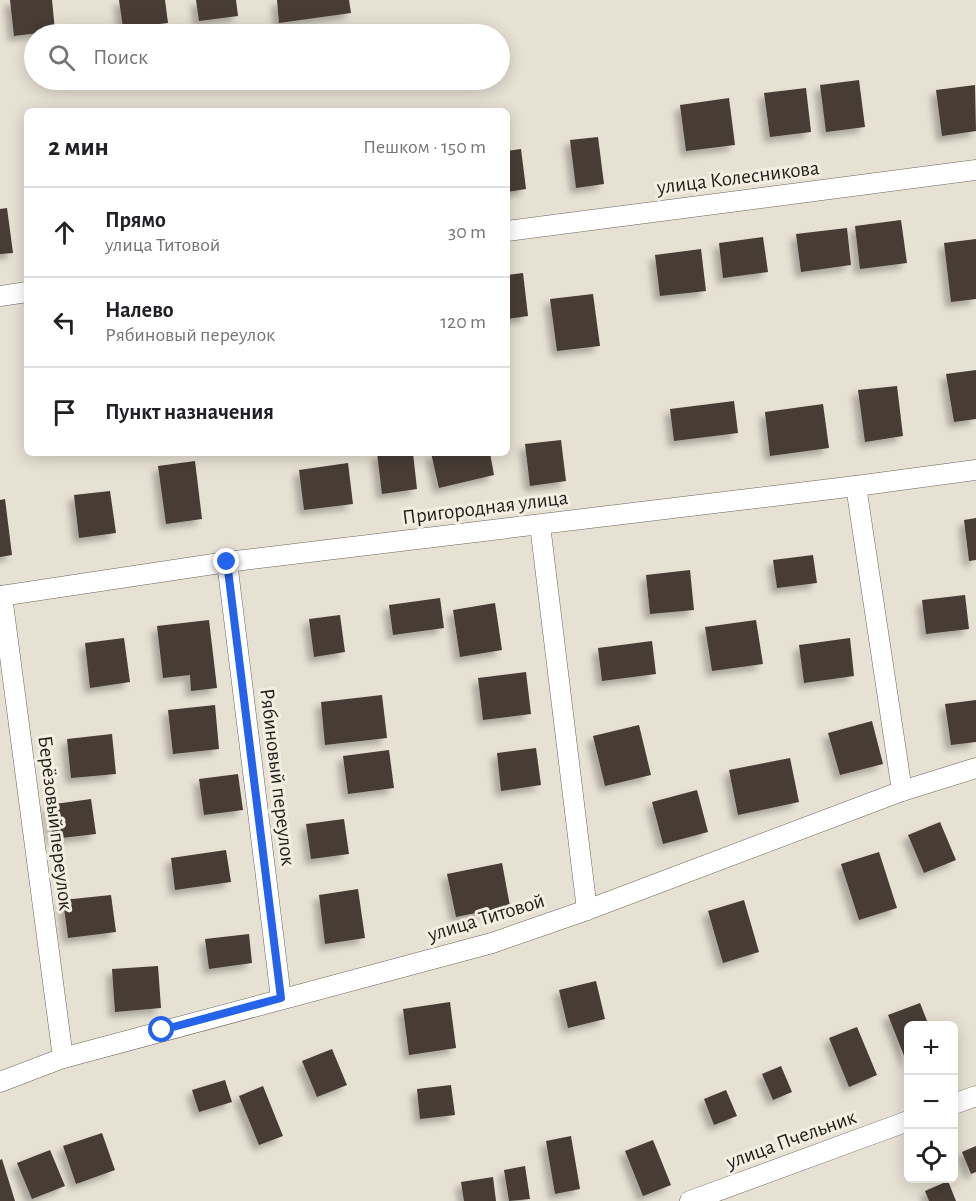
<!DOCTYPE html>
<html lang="ru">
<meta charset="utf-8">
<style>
:root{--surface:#fff;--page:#f6f6f6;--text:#202124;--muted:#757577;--line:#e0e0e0}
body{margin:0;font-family:"Alegreya Sans",sans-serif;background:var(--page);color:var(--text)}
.controls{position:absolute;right:18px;bottom:18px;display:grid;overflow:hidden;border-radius:9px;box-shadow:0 3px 15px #0003}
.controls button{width:54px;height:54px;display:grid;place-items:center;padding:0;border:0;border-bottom:2px solid var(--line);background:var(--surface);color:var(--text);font:30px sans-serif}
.stop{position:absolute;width:18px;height:18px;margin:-14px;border:4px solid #2563eb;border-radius:50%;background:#fff}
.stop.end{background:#2563eb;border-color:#fff;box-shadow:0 2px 6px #0008}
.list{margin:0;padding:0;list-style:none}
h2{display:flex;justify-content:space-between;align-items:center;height:78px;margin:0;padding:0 24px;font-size:26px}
h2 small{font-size:20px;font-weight:400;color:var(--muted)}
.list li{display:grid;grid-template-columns:39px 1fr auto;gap:18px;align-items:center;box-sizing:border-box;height:90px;padding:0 24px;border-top:2px solid var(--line)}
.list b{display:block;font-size:22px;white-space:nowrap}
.list p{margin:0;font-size:20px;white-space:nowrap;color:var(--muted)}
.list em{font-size:20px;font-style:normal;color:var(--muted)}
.icon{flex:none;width:33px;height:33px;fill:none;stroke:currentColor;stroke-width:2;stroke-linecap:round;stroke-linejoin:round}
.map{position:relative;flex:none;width:976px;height:1201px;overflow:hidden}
.search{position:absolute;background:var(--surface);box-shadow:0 3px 15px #0003;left:24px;top:24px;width:486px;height:66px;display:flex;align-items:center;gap:15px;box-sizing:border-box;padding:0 21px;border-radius:33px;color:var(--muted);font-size:22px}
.panel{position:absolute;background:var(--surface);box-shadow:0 3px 15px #0003;left:24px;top:108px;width:486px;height:348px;border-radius:9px}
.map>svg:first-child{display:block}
</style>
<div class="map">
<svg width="976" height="1201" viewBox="0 0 976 1201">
<defs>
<filter id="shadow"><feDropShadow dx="-5.5" dy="5.5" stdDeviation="3" flood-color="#0004"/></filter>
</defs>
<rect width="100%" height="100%" fill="#e7e1d3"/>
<!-- building -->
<g fill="#473c35" filter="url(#shadow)">
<path d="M10 0H52L55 31 14 36Z"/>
<path d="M119 0H165L168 23 123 28Z"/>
<path d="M196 0H236L238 16 199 21Z"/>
<path d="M277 0H349L351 13 279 23Z"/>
<path d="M859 80 865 127 826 132 820 85Z"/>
<path d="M975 85 976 131 942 136 936 90Z"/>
<path d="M806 88 811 132 770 137 764 93Z"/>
<path d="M729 98 735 145 686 151 680 105Z"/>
<path d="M598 137 604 184 576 188 570 140Z"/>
<path d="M521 149 526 189 507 192V151Z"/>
<path d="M7 208 13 253 0 254V209Z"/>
<path d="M901 220 907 263 860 269 855 226Z"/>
<path d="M847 228 851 265 801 272 796 234Z"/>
<path d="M763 237 768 272 723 278 719 243Z"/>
<path d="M976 239V299L951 302 944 243Z"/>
<path d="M701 249 706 291 660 296 655 255Z"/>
<path d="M523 273 528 316 507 319V275Z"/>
<path d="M593 294 600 346 557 351 550 299Z"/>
<path d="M976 370V419L954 422 946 374Z"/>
<path d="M897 386 903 436 865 442 858 390Z"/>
<path d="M734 401 738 433 674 441 670 409Z"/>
<path d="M823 404 829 448 770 456 765 412Z"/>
<path d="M561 440 566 481 530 486 525 444Z"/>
<path d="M377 453H413L417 489 382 494Z"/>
<path d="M431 453H490L494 475 439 488Z"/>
<path d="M195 461 202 519 166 524 158 466Z"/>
<path d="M348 463 353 504 304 510 299 470Z"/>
<path d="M110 491 116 533 79 538 74 495Z"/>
<path d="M5 499 12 555 0 557V500Z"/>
<path d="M976 518V560L969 561 964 520Z"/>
<path d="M813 555 817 583 777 588 773 560Z"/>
<path d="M690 570 694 610 650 614 646 575Z"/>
<path d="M965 595 969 629 926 634 922 600Z"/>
<path d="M440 598 444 628 393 635 389 605Z"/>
<path d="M495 603 502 650 460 657 453 610Z"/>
<path d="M340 615 345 652 314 657 309 619Z"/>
<path d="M209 620 217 688 191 691 190 675 163 678 157 626Z"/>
<path d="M756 620 763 664 712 671 705 627Z"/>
<path d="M124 638 130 682 90 688 85 643Z"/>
<path d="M850 638 854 676 804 683 799 645Z"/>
<path d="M652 641 656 674 602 681 598 648Z"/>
<path d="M526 672 531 714 483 720 478 678Z"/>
<path d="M382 695 387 738 325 745 321 702Z"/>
<path d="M976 700V742L951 745 945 704Z"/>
<path d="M215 705 219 749 173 754 168 710Z"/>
<path d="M872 721 883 764 840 775 828 733Z"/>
<path d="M639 725 651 775 605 786 593 736Z"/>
<path d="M112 734 116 774 71 778 67 739Z"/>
<path d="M536 748 541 785 501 791 497 753Z"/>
<path d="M389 750 394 788 348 794 343 756Z"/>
<path d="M790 758 799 802 738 815 729 770Z"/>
<path d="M238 774 243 810 204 815 199 779Z"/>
<path d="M697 790 708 832 663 844 652 802Z"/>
<path d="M91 799 96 834 53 839 48 805Z"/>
<path d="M344 819 349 854 311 859 306 824Z"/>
<path d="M940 822 956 860 924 873 908 835Z"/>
<path d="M226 850 231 882 175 890 171 858Z"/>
<path d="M879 852 897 908 859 920 841 864Z"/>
<path d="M502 863 510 906 456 917 447 874Z"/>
<path d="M358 889 365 938 325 944 319 895Z"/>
<path d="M111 895 116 932 68 938 63 900Z"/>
<path d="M744 900 759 952 723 963 708 911Z"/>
<path d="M249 934 252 963 209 969 205 939Z"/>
<path d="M158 966 161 1008 115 1012 112 969Z"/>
<path d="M596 981 605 1019 568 1028 559 990Z"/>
<path d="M450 1002 456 1048 409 1055 403 1009Z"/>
<path d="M920 1003 929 1026H908V1066L888 1015Z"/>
<path d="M857 1027 877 1075 849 1087 829 1038Z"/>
<path d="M332 1049 347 1085 317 1097 302 1061Z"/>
<path d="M781 1066 792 1092 773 1100 762 1074Z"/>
<path d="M225 1080 232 1102 199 1112 192 1090Z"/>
<path d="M451 1085 455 1115 420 1119 417 1089Z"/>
<path d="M263 1086 283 1136 259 1145 239 1096Z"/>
<path d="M726 1090 737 1116 714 1125 704 1099Z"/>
<path d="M102 1133 115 1170 76 1184 63 1146Z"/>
<path d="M571 1136 580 1189 555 1194 546 1141Z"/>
<path d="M653 1140 671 1185 643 1196 625 1151Z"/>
<path d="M976 1146V1172L971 1174 962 1152Z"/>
<path d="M50 1150 65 1186 32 1199 17 1163Z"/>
<path d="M2 1159 15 1201H0V1160Z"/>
<path d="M525 1166 530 1199 509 1201 504 1170Z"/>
<path d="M493 1177 496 1201H464L461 1182Z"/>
<path d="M948 1181 956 1201H929L925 1191Z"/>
</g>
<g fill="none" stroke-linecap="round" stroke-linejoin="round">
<defs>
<g id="minor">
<path d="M507 231 976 170"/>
<path d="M0 296 27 292"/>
<path d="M856 486 902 791"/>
<path d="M540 525 587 910"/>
<path d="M227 562 281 998"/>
<path d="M0 596 227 562 856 486 976 470"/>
<path d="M2 596 63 1058"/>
<path d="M0 1082 63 1058 492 943 587 910 902 791 976 768"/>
<path d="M954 1104 976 1096"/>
<path d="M690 1201 908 1121"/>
</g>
</defs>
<!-- minor casing -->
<use href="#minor" stroke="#6a6559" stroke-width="21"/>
<!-- minor -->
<use href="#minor" stroke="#fff" stroke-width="20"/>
</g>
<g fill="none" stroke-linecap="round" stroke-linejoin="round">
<!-- route -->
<path stroke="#2563eb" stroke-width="8" d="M162 1030 281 998 227 562"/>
</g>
<g text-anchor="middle" stroke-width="6" stroke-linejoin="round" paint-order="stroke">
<!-- street labels -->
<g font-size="21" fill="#211f1a" stroke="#f4eee1">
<text transform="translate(738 177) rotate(-7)" y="7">улица Колесникова</text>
<text transform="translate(485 507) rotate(-7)" y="7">Пригородная улица</text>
<text transform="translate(278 777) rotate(83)" y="7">Рябиновый переулок</text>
<text transform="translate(56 823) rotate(83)" y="7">Берёзовый переулок</text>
<text transform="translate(486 917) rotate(-17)" y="7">улица Титовой</text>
<text transform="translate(791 1139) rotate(-20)" y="7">улица Пчельник</text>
</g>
</g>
</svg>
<div class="controls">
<button>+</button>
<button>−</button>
<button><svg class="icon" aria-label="locate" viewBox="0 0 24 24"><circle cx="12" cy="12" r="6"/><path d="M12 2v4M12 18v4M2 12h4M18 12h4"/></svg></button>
</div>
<div class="stop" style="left:162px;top:1030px"></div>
<div class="stop end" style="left:227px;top:562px"></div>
<div class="search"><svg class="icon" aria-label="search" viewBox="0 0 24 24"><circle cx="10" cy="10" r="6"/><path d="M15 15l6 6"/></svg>Поиск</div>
<section class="panel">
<h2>2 мин<small>Пешком · 150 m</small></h2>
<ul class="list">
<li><svg class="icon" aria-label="ahead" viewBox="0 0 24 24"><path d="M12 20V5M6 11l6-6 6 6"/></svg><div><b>Прямо</b><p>улица Титовой</p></div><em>30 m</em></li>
<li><svg class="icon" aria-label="left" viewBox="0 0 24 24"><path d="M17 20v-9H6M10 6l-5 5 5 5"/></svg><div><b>Налево</b><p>Рябиновый переулок</p></div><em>120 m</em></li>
<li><svg class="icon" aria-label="arrive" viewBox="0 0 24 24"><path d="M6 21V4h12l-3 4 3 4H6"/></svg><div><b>Пункт назначения</b></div></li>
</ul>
</section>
</div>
